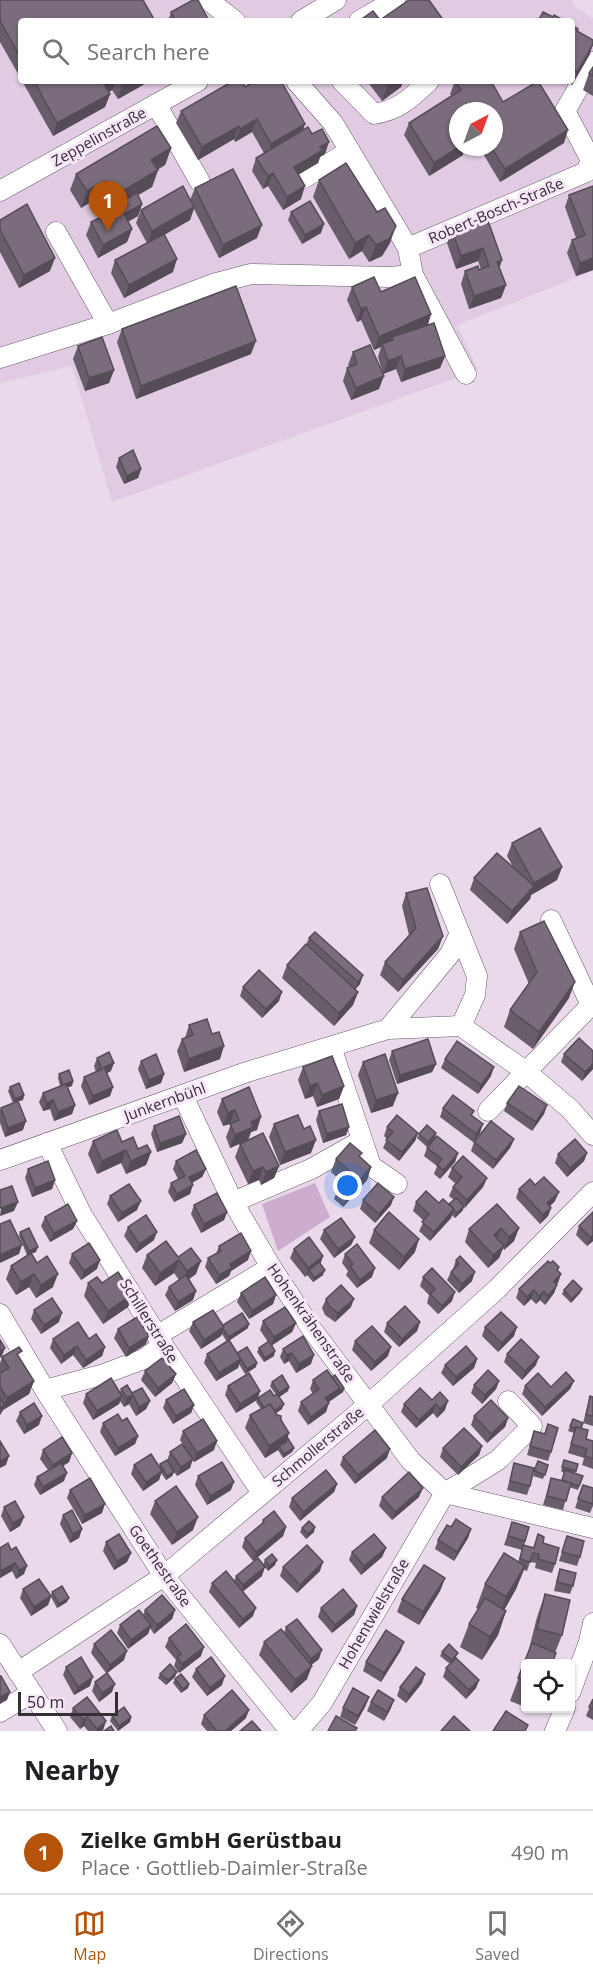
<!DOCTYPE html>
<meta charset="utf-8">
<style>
:root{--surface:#fff;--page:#f2f2f2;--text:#202124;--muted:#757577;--line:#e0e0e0;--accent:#b45309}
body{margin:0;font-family:"Open Sans",sans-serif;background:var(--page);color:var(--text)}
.controls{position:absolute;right:18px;bottom:18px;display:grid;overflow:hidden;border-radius:6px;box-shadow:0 2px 4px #0004}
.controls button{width:54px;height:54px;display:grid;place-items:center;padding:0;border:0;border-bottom:2px solid var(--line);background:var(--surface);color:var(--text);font:30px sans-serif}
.compass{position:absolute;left:449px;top:102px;width:54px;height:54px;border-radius:50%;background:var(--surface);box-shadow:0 2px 4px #0004;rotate:41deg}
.scale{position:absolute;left:18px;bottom:15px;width:100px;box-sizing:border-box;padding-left:6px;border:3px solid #342e35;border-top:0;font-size:16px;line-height:21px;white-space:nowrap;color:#342e35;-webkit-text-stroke:4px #f6e6f8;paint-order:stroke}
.you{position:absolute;left:348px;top:1186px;width:21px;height:21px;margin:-15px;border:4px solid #fff;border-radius:50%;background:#1a73e8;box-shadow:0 0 0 9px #1a73e833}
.badge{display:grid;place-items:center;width:39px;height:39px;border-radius:50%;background:var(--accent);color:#fff;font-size:20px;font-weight:700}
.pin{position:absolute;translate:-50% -50px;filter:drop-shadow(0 2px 3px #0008)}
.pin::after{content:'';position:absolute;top:32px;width:21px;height:18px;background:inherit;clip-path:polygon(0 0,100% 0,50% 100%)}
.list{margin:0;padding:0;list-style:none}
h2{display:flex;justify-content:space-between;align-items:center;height:78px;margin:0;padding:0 24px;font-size:26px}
h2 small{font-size:20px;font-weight:400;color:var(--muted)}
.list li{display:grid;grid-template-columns:39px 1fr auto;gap:18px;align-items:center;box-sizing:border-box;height:84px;padding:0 24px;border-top:2px solid var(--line)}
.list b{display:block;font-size:22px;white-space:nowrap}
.list p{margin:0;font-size:20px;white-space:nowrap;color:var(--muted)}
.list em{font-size:20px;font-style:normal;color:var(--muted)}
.icon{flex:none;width:33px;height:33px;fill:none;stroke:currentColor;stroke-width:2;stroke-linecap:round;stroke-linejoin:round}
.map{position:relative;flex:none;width:593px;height:1731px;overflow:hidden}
.search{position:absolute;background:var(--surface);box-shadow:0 2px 4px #0004;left:18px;right:18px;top:18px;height:66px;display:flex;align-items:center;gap:15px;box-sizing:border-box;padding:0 21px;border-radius:6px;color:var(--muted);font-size:22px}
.sheet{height:162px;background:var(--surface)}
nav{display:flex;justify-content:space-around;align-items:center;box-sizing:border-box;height:84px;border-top:2px solid var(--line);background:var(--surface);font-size:16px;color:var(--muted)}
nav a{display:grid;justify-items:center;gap:3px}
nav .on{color:var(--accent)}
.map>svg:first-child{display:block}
</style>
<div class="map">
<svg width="593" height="1731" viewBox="0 0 593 1731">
<rect width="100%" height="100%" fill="#e9d9eb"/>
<!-- built -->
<path fill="#e0cbe2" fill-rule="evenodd" d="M0 0H572L574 7 593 18V271L457 325 478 370 112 502 72 366 0 383ZM21 21H572V81H21ZM458 111H494V147H458Z"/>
<!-- green -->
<path fill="#ccadd0" d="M315 1183 330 1217 278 1251 262 1204Z"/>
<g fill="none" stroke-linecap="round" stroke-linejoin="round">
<defs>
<g id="minor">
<path d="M208 0 235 21"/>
<path d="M301 21 336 0"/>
<path d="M359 21 395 0"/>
<path d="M296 81 333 123 408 248 413 275 466 374"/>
<path d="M342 81 374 114C399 110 411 98 429 81"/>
<path d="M156 104 200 182"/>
<path d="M302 179 350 151"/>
<path d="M0 191 198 81"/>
<path d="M56 232 108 324"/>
<path d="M408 248 586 172 591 160 565 111 593 62"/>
<path d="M0 358 108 324 213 284 251 274 390 277 413 275"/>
<path d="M440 884 477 976 475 995 461 1026"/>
<path d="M388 1029 450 954 460 933"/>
<path d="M331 1047 371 1166 397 1184"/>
<path d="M183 1096 233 1202 271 1267 313 1331 411 1461 445 1493 593 1528"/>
<path d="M488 1111 591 1005 551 920"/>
<path d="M47 1143 82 1215 163 1345 262 1493"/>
<path d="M0 1160 247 1072 388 1029 461 1026 525 1071 570 1109 593 1135"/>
<path d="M233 1202 311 1169 361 1141"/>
<path d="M0 1314 45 1390 164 1576 290 1731"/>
<path d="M158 1335 271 1267"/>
<path d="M45 1390 101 1375 144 1359 163 1345"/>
<path d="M0 1644 57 1731"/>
<path d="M18 1672 164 1576 369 1404 497 1289 593 1192"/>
<path d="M570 1693 589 1642 593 1623"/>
<path d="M0 1712 31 1693"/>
<path d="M298 1731 322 1703 445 1493 498 1460 532 1426 508 1401"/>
<path d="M555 1731 565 1708"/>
</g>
</defs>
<!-- minor casing -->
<use href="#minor" stroke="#685a6a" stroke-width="21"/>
<!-- minor -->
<use href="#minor" stroke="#fff" stroke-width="20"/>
</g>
<!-- wall -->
<g fill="#695d6b">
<path d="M0 0 21 21V79L0 42Z"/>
<path d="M171 12 209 21H168Z"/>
<path d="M572 25 577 31 590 54 572 85 566 81H572Z"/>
<path d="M593 67V96L583 90 589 73Z"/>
<path d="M22 81H150L118 99 112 90 109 92 110 94 105 107 53 136Z"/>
<path d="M367 81H403L401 87 382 101Z"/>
<path d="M455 81 503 102 564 143 500 182 479 147H494V111H458L463 155 429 176 404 135 409 123 452 96 450 94Z"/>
<path d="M245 87 304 129 325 154 320 157 318 163 298 175 301 199 283 210 268 186 263 189 252 171 256 158 264 153 252 132 235 142 234 139 198 160 176 123 181 111Z"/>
<path d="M171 148 165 165 157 170H158L152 187 138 195 142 204 138 216 128 222 132 229 127 242 98 258 86 235 91 222 108 213 99 197 81 208 70 190 76 174Z"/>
<path d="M319 180 390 243 382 256 369 262 362 251 349 259 313 197Z"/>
<path d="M593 186V270L576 276 567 253 572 240 576 238 565 207 569 195Z"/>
<path d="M195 188 257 238 219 258 194 209 190 220 164 235 173 272 124 298 111 273 115 260 147 243 136 223 141 210 190 200Z"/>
<path d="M291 212 321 233 302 244 288 220Z"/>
<path d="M487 218 500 268 506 285 501 298 469 309 461 284 465 271 481 269 478 261 456 269 447 243 452 230Z"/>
<path d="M0 220 50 271 19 288 0 252Z"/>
<path d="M352 287 381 292 431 314 428 325 445 356 440 368 401 382 396 369 383 374 378 357 381 347 374 350 361 320 357 322 347 300Z"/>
<path d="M122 329 251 354 136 399 117 342Z"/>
<path d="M78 346 114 370 109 383 85 391 73 359Z"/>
<path d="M353 352 379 389 351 400 343 381 347 368 349 367 348 365Z"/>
<path d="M119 458 141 469 138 478 124 484 116 467Z"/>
<path d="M512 843 562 867 557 880 531 895 530 899 507 924 470 890 474 878 513 867 507 856Z"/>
<path d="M406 893 443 936 438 949 398 992 380 975 385 962 409 935 402 906Z"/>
<path d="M520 932 569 998 533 1049 504 1027 510 1010 529 984 514 949Z"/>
<path d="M309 938 360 984 355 990 358 992 353 1005 334 1026 282 978 287 965 306 945Z"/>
<path d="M243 987 279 1001 262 1018 240 996Z"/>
<path d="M189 1025 220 1059 184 1072 177 1051 182 1039 185 1038Z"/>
<path d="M392 1051 436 1064 432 1072 397 1084 389 1060Z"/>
<path d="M564 1054 593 1069 582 1081 561 1062Z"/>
<path d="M97 1058 111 1071 107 1073 113 1087 110 1096 89 1105 81 1086 84 1077 96 1072 94 1066Z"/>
<path d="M445 1059 491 1076 478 1094 441 1068Z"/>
<path d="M141 1061 164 1074 161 1083 146 1089 138 1069Z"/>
<path d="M363 1062 393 1106 371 1113 358 1075Z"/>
<path d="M303 1067 344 1086 339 1099 317 1107 313 1096 305 1099 298 1080Z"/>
<path d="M59 1074 73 1081 72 1086 68 1087 75 1105 72 1114 54 1121 50 1109 43 1111 39 1102 43 1093 60 1086 58 1078Z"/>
<path d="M10 1087 24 1095 23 1100 18 1101 23 1130 5 1137 0 1123V1110L1 1108 13 1103 8 1091Z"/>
<path d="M222 1099 257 1130 251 1132 248 1140 230 1148 226 1137 231 1124 223 1126 217 1112Z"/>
<path d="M507 1103 547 1105 544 1114 532 1131 504 1111Z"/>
<path d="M443 1108 473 1116 480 1133 473 1142 440 1117Z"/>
<path d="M319 1111 349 1127 346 1135 323 1143 316 1120Z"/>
<path d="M274 1124 311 1153 280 1165 269 1137Z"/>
<path d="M154 1126 186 1134 182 1143 157 1152 151 1134Z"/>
<path d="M387 1127 418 1133 415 1141 399 1161 383 1148 387 1139 384 1136Z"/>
<path d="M436 1133 435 1138 427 1147 417 1138 419 1134Z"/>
<path d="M514 1139 510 1148 493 1169 471 1151 474 1142Z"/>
<path d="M93 1141 122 1142 138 1149 151 1152 146 1165 126 1174 121 1163 97 1174 88 1154Z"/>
<path d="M240 1144 279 1166 274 1178 261 1185 259 1180 248 1184 235 1157Z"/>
<path d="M427 1148 458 1153 455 1162 440 1179 434 1174 437 1166 424 1156Z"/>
<path d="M587 1153 584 1161 567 1177 555 1163 558 1154Z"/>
<path d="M336 1159 371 1167 367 1180 343 1207 334 1199 339 1186 342 1182 331 1172Z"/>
<path d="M176 1161 206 1169 202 1177 192 1183 190 1194 174 1202 168 1192 171 1183 178 1179 173 1169Z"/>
<path d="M452 1168 487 1178 483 1187 463 1208V1210L455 1218 452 1215 451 1218 430 1241 419 1231 424 1221 413 1211 416 1202 449 1204 454 1200 449 1196 453 1187 456 1184 448 1177Z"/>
<path d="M28 1169 55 1180 52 1189 32 1197 25 1178Z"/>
<path d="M535 1185 555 1201 550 1206 551 1208 548 1216 540 1224 516 1198 519 1189Z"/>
<path d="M110 1196 137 1210 118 1222 107 1204Z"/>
<path d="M363 1200 391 1205 375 1223 360 1209Z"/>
<path d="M194 1205 227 1212 224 1220 201 1233 191 1214Z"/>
<path d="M593 1212V1241L587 1246 576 1235 579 1226Z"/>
<path d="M45 1217 77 1221 73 1229 50 1242 41 1226Z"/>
<path d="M128 1227 154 1240 136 1253 124 1236Z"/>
<path d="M519 1228 514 1241 504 1250 503 1248 499 1258 488 1268 465 1242 469 1229Z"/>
<path d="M324 1230 355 1237 351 1245 334 1258 320 1239Z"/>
<path d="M374 1230 415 1252 399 1270 369 1243Z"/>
<path d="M20 1232 36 1252 31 1254 53 1287 36 1298 29 1287 16 1295 6 1279 11 1266 27 1255 19 1236Z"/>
<path d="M219 1246 248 1260 231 1271 229 1276 216 1284 205 1267 208 1258 216 1254Z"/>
<path d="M294 1249 323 1256 320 1264 323 1275 313 1282 307 1275 305 1277 290 1258Z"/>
<path d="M72 1254 97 1269 81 1280 69 1263Z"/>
<path d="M345 1254 372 1277 357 1288 346 1275 348 1271 342 1263Z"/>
<path d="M147 1255 178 1257 196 1274 189 1279 196 1291 193 1300 175 1311 165 1295 169 1287 179 1280 174 1273 155 1286 142 1268Z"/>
<path d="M456 1260 472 1281 459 1293 447 1280 451 1272 453 1269Z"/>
<path d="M558 1271 561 1274 556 1284 557 1285 554 1293 545 1305 540 1300 536 1304 531 1299 524 1306 516 1298 519 1289Z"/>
<path d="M423 1277 452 1301 438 1314 427 1303 429 1295 420 1286Z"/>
<path d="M88 1283H102L133 1294 128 1307 103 1324 84 1296Z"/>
<path d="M582 1289 580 1293 571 1303 562 1294 564 1290Z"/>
<path d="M241 1293 276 1295 273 1304 249 1319 237 1302Z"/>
<path d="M326 1299 351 1307 335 1322 325 1315 322 1308Z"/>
<path d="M34 1310 59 1322 41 1334 31 1319Z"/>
<path d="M263 1321 296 1323 292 1332 272 1345 274 1356 264 1362 257 1352 259 1348 268 1342 260 1330Z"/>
<path d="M193 1322 223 1325 248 1328 227 1342 222 1334 221 1336 201 1349 189 1331Z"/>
<path d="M420 1322 417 1331 399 1347 384 1332 387 1323Z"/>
<path d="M485 1327 514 1336 498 1352 482 1336Z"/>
<path d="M118 1329 146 1344 126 1357 114 1338Z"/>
<path d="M303 1336 311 1364 296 1373 289 1361 284 1364 280 1357 283 1349Z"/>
<path d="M53 1339H89L105 1347 102 1356 83 1368 73 1355 61 1364 50 1348Z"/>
<path d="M355 1341 388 1356 371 1371 352 1350Z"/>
<path d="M237 1353 256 1367 245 1374 239 1364 238 1368 216 1381 204 1363 207 1354Z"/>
<path d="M507 1354 536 1365 522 1380 504 1362Z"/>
<path d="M2 1357 19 1358 34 1381 29 1394 3 1410 0 1415V1363Z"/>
<path d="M477 1359 474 1368 453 1386 441 1373 445 1365Z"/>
<path d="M145 1371 176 1374 172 1383 155 1397 141 1380Z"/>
<path d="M332 1377 344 1388 343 1392 328 1402 326 1412 308 1425 298 1411 301 1402 313 1394 310 1389 313 1380Z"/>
<path d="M499 1381 496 1389 482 1404 471 1393 474 1385Z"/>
<path d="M574 1381 570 1389 542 1416 522 1394 525 1386 551 1387Z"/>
<path d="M272 1382 289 1387 288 1391 279 1397 282 1409 276 1413 289 1433 287 1438 294 1448 292 1452 283 1458 278 1450 265 1458 245 1428 250 1415 261 1409 256 1402 257 1400 236 1413 225 1395 228 1386 260 1391 258 1398 274 1396 276 1395 270 1386Z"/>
<path d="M121 1389 150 1401 146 1409 136 1416 129 1404 124 1407 120 1401 119 1404 93 1420 83 1403 86 1394 120 1392Z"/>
<path d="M590 1396 593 1397V1426L583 1423 582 1428 586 1439 593 1441V1469L582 1465 584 1458 568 1453 574 1433 568 1431 573 1419 583 1423Z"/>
<path d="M166 1400 194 1405 191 1413 173 1424 163 1408Z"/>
<path d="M432 1400 445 1410 437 1418 433 1413 416 1428 401 1412 404 1404Z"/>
<path d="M20 1412 39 1425 24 1434 16 1421Z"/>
<path d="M474 1416 508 1418 505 1427 487 1443 471 1425Z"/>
<path d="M122 1421 138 1436 135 1444 115 1456 100 1432 103 1423Z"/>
<path d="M548 1424 551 1452 548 1461 527 1455 534 1431 544 1434Z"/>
<path d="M183 1431 214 1450 194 1462 192 1460 190 1468 177 1476 169 1465 174 1472 172 1476 166 1480 161 1473 159 1480 143 1491 131 1474 134 1465 159 1467 160 1464 167 1461 170 1452 184 1446 180 1440Z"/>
<path d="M482 1446 479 1455 458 1475 440 1457 443 1448Z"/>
<path d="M43 1450 72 1453 69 1462 63 1466 64 1481 40 1495 34 1485 37 1477 48 1470 40 1459Z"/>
<path d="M343 1457 387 1458 355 1484 340 1465Z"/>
<path d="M564 1460 578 1464 575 1473 583 1476 578 1490 569 1487 563 1510 543 1505 551 1478 562 1480 564 1473 561 1471Z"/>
<path d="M538 1461 548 1465 543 1479 533 1476Z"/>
<path d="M514 1463 530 1486 527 1495 507 1490Z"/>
<path d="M198 1476 231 1490 207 1505 195 1485Z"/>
<path d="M337 1484 334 1492 300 1521 289 1507 292 1498Z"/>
<path d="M583 1485 593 1488V1506L590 1513 575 1508Z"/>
<path d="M70 1490 102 1513 82 1524 67 1498Z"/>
<path d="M382 1497H419L392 1520 379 1506Z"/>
<path d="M155 1501 193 1530 172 1545 150 1514Z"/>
<path d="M4 1507 24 1517 20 1526 10 1532 1 1516Z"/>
<path d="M63 1515 82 1529 79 1538 70 1543 60 1524Z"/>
<path d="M263 1520 286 1527 283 1536 253 1561 242 1547 245 1538 261 1525Z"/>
<path d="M512 1522 529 1527 524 1546 533 1548 538 1534 555 1564 552 1573 535 1568 536 1563 530 1562 527 1571 524 1570 516 1589 504 1610 506 1611 498 1635 482 1660 460 1647 469 1624 478 1609 476 1608 485 1584 518 1562 522 1550 504 1545Z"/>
<path d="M451 1527 471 1529 468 1538 454 1561 435 1549 438 1540Z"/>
<path d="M302 1528 314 1532 306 1539 300 1532Z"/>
<path d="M567 1536 580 1557 577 1566 559 1561Z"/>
<path d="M106 1542 131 1553 127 1562 114 1570 103 1551Z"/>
<path d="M8 1543 24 1574 16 1579 12 1571 0 1578V1548Z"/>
<path d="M386 1548 382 1557 361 1575 349 1560 352 1552Z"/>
<path d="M265 1560 275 1565 268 1571 263 1565Z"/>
<path d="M283 1567 320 1571 297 1593 280 1576Z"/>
<path d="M560 1569 573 1586 570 1594 554 1591 557 1578Z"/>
<path d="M236 1576H262L243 1591 253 1616 239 1628 209 1592 212 1583 234 1581Z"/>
<path d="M445 1578 440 1591 419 1625 397 1612 402 1599Z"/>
<path d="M23 1589 51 1596 52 1592 67 1602 57 1608 51 1597 48 1605 31 1616 20 1598Z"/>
<path d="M545 1594 562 1635 555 1653 525 1664V1707L510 1701 528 1653 537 1617Z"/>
<path d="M357 1606 354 1615 332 1633 318 1617 321 1608Z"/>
<path d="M145 1610H175L172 1619 154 1634 150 1628 148 1634 128 1649 117 1633 120 1625 143 1615Z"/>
<path d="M286 1627 319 1659 311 1665 307 1679 291 1693 259 1655 264 1642 284 1633Z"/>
<path d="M169 1638 201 1656 179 1673 174 1666 176 1660 165 1647Z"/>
<path d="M94 1644 124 1660 107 1673 112 1692 99 1702 92 1691 95 1682 106 1673 91 1653Z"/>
<path d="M401 1650 381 1682 363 1671 366 1662Z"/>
<path d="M442 1652 457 1657 456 1658 479 1680 476 1688 466 1699 443 1677 446 1668 450 1664 440 1656Z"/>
<path d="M66 1667 90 1686 74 1695 63 1675Z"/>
<path d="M196 1669 222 1685 207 1696 192 1677Z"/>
<path d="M160 1674 175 1677 166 1685 158 1678Z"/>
<path d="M175 1679 189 1684 188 1688 181 1693 173 1683Z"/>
<path d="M422 1683 406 1703 397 1696 400 1687Z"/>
<path d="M593 1699V1720L586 1716Z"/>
<path d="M371 1702 391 1708 384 1721 367 1711Z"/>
<path d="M366 1705 355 1725 340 1717 343 1708Z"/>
<path d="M73 1708 106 1721 103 1730 102 1731H88L84 1726 80 1729 70 1717Z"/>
<path d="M204 1715 246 1718 231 1731H207L201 1724Z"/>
<path d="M112 1716 131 1717 130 1722 118 1731 110 1721Z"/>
</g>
<!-- shaded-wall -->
<g fill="#554c57">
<path d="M593 44 590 54 572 85 577 72Z"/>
<path d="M110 81H116L112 90 100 97 104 84Z"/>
<path d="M131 81H150L118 99 122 86Z"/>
<path d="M392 81H403L401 87 382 101 388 84Z"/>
<path d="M110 94 105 107 53 136 57 123Z"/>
<path d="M257 119 252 132 235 142 240 129Z"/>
<path d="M305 124 301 137 267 157 271 144Z"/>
<path d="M239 126 234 139 198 160 202 147Z"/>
<path d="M568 130 564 143 500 182 505 169Z"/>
<path d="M329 142 325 154 320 157 318 163 289 180 294 167 320 147Z"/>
<path d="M458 147H465L463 155 429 176 434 163Z"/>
<path d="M171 148 165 165 145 177 151 160Z"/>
<path d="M158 170 152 187 116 208 115 205 113 210 108 213 114 196Z"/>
<path d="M273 173 268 186 263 189 268 176Z"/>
<path d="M105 181 99 197 81 208 87 191Z"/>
<path d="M305 186 301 199 283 210 287 197Z"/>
<path d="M142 204 138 216 119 226 124 214Z"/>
<path d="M194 207 190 220 148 244 152 231Z"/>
<path d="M324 224 321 233 302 244 305 235Z"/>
<path d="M262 225 257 238 219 258 223 245Z"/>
<path d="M396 226 390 243 382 256 369 262 376 245Z"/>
<path d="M132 229 127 242 98 258 103 245Z"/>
<path d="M369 235 362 251 349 259 355 243Z"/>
<path d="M483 248 478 261 456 269 461 256Z"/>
<path d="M55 258 50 271 19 288 24 275Z"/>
<path d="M593 258V270L576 276 580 263Z"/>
<path d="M177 259 173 272 124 298 129 285Z"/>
<path d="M502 260 498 273 497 262Z"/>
<path d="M506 285 501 298 469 309 474 296Z"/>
<path d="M366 307 361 320 357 322 361 309Z"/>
<path d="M431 314 427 327 393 340 392 337 390 343 382 344 381 347 374 350 379 337Z"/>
<path d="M256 341 251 354 136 399 141 386Z"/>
<path d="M401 356 396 369 383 374 388 361Z"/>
<path d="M445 356 440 368 401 382 405 369Z"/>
<path d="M114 370 109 383 85 391 89 378Z"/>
<path d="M384 376 379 389 351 400 356 388Z"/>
<path d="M141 469 138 478 124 484 127 476Z"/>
<path d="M562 867 557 880 531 895 530 899 507 924 512 911 531 890 534 883Z"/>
<path d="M443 936 438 949 398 992 403 980Z"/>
<path d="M363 975 360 984 354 990 358 982Z"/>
<path d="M575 982 569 998 533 1049 539 1032Z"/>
<path d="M282 992 279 1001 262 1018 266 1009Z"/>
<path d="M358 992 353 1005 334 1026 339 1013Z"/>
<path d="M224 1046 220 1059 184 1072 189 1059Z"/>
<path d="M114 1063 111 1071 101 1076 104 1067Z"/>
<path d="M436 1064 432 1072 397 1084 400 1075Z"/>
<path d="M593 1064V1069L582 1081 585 1072Z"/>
<path d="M494 1067 491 1076 478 1094 481 1085Z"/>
<path d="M164 1074 161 1083 146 1089 149 1080Z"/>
<path d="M73 1081 72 1086 62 1089 63 1085Z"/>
<path d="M317 1083 313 1096 305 1099 310 1086Z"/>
<path d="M344 1086 339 1099 317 1107 322 1095Z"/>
<path d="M113 1087 110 1096 89 1105 93 1096Z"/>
<path d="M398 1093 393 1106 371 1113 376 1100Z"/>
<path d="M24 1095 23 1100 13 1103 15 1099Z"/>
<path d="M53 1100 50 1109 43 1111 47 1103Z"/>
<path d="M75 1105 72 1114 54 1121 58 1112Z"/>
<path d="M547 1105 544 1114 532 1131 536 1122Z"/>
<path d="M235 1110 230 1123 223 1126 228 1113Z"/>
<path d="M261 1117 257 1130 251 1132 248 1140 230 1148 235 1135 251 1122Z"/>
<path d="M26 1121 23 1130 5 1137 8 1128Z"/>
<path d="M483 1124 480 1133 473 1142 476 1134Z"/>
<path d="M349 1127 346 1135 323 1143 327 1134Z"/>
<path d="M418 1133 415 1141 399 1161 402 1152Z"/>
<path d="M436 1133 435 1138 427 1147 428 1142Z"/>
<path d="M186 1134 182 1143 157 1152 160 1143Z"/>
<path d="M514 1139 510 1148 493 1169 496 1160Z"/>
<path d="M316 1140 311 1153 280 1165 285 1152Z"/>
<path d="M126 1150 121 1163 97 1174 102 1161Z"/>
<path d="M151 1152 146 1165 126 1174 131 1161Z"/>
<path d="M458 1153 455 1162 440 1179 444 1170Z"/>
<path d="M587 1153 584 1161 567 1177 570 1168Z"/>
<path d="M279 1166 274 1178 261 1185 266 1172Z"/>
<path d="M263 1167 259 1180 248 1184 253 1171Z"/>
<path d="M371 1167 367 1180 343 1207 348 1194Z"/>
<path d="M206 1169 202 1177 186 1186 189 1177Z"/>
<path d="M487 1178 483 1187 464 1209 467 1200Z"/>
<path d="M55 1180 52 1189 32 1197 35 1188Z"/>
<path d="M193 1185 190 1194 174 1202 177 1194Z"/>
<path d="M559 1192 555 1201 544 1212 547 1203Z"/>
<path d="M394 1197 391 1205 375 1223 379 1214Z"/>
<path d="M141 1201 137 1210 118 1222 122 1213Z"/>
<path d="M18 1202 14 1211 0 1216 1 1208Z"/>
<path d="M464 1206 463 1210 455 1218 457 1213Z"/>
<path d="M551 1208 548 1216 540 1224 543 1215Z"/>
<path d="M454 1209 451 1218 430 1241 434 1232Z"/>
<path d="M227 1212 224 1220 201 1233 204 1224Z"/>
<path d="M77 1221 73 1229 50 1242 54 1233Z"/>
<path d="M501 1228 496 1241 494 1235Z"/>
<path d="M519 1228 514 1241 504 1250 509 1237Z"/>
<path d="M157 1232 154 1240 136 1253 139 1244Z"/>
<path d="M593 1235V1241L587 1246 591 1238Z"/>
<path d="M355 1237 351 1245 334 1258 338 1249Z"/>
<path d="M419 1239 415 1252 399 1270 404 1257Z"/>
<path d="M22 1245 19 1254 0 1263V1255Z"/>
<path d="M504 1246 499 1258 488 1268 493 1255Z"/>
<path d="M38 1247 36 1252 27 1255 29 1251Z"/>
<path d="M251 1251 248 1260 231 1271 229 1276 216 1284 219 1275 230 1264Z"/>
<path d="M323 1256 320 1265 309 1270 307 1275 305 1277 308 1268Z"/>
<path d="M100 1260 97 1269 81 1280 84 1271Z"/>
<path d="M179 1260 174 1273 155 1286 160 1273Z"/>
<path d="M201 1261 196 1274 182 1284 187 1271Z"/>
<path d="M375 1268 372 1277 357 1288 360 1280Z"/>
<path d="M325 1270 323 1275 313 1282 314 1278Z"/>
<path d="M475 1272 472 1281 459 1293 462 1284Z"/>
<path d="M34 1274 29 1287 16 1295 21 1282Z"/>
<path d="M58 1274 53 1287 36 1298 41 1285Z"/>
<path d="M561 1274 558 1283 550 1290 554 1281Z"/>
<path d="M557 1285 554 1293 545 1305 548 1296Z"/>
<path d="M582 1289 580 1293 571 1303 572 1299Z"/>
<path d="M534 1290 531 1299 524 1306 527 1297Z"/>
<path d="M196 1291 193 1300 175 1311 178 1302Z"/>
<path d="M544 1291 540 1300 536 1304 539 1296Z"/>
<path d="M455 1292 452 1301 438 1314 442 1306Z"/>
<path d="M133 1294 128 1307 103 1324 108 1311Z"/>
<path d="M276 1295 273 1304 249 1319 252 1311Z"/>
<path d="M354 1299 351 1307 335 1322 338 1313Z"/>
<path d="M62 1313 59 1322 41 1334 44 1325Z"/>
<path d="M420 1322 417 1331 399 1347 402 1339Z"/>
<path d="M296 1323 292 1332 271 1346 274 1337Z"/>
<path d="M249 1324 248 1328 227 1342 229 1337Z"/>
<path d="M224 1327 221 1336 201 1349 204 1340Z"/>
<path d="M517 1327 514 1336 498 1352 502 1343Z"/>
<path d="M149 1336 146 1344 126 1357 129 1348Z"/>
<path d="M77 1346 73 1355 61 1364 64 1355Z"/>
<path d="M105 1347 102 1356 83 1368 86 1360Z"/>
<path d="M391 1347 388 1356 371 1371 375 1362Z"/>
<path d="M5 1348 2 1356 0 1358V1351Z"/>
<path d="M275 1351 274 1356 264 1362 265 1358Z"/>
<path d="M292 1353 289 1361 284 1364 287 1355Z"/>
<path d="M314 1355 311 1364 296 1373 299 1364Z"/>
<path d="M539 1357 536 1365 522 1380 525 1371Z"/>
<path d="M241 1359 238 1368 216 1381 219 1373Z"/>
<path d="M477 1359 474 1368 453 1386 456 1377Z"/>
<path d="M257 1363 256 1367 245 1374 247 1369Z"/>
<path d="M176 1374 172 1383 155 1397 158 1388Z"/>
<path d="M34 1381 29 1394 3 1410 0 1415V1408L4 1405 7 1398Z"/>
<path d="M499 1381 496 1389 482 1404 485 1395Z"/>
<path d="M574 1381 570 1389 542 1416 545 1407Z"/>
<path d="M289 1387 288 1391 278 1398 279 1393Z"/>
<path d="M340 1388H344L343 1392 322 1407 325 1398Z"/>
<path d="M260 1391 257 1400 236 1413 240 1404Z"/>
<path d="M133 1395 129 1404 124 1407 127 1398Z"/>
<path d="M122 1396 119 1404 93 1420 97 1411Z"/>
<path d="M150 1401 146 1409 136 1416 139 1407Z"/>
<path d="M448 1401 445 1410 437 1418 440 1409Z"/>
<path d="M329 1403 326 1412 308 1425 311 1417Z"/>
<path d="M284 1404 282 1409 267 1419 268 1414Z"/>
<path d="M436 1404 433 1413 416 1428 419 1420Z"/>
<path d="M194 1405 191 1413 173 1424 176 1416Z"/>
<path d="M42 1416 39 1425 24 1434 27 1425Z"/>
<path d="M508 1418 505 1427 487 1443 491 1434Z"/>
<path d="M289 1433 284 1446H279L278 1450 265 1458 269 1446Z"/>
<path d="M138 1436 135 1444 115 1456 118 1448Z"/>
<path d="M217 1441 214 1450 194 1462 197 1453Z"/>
<path d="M482 1446 479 1455 458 1475 461 1467Z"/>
<path d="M294 1448 292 1452 283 1458 284 1454Z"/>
<path d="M390 1449 387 1458 355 1484 358 1475Z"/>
<path d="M72 1453 69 1462 50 1474 53 1465Z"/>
<path d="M9 1456 6 1465 0 1468V1461Z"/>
<path d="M193 1459 190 1468 177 1476 181 1467Z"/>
<path d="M162 1471 159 1480 143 1491 146 1482Z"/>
<path d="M174 1472 172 1476 166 1480 167 1476Z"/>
<path d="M67 1473 64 1481 40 1495 43 1487Z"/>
<path d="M234 1482 231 1490 207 1505 210 1496Z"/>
<path d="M337 1484 334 1492 300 1521 303 1512Z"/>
<path d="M423 1488 419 1497 392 1520 395 1512Z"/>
<path d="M105 1504 102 1513 82 1524 85 1515Z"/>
<path d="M24 1517 20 1526 10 1532 13 1523Z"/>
<path d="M198 1517 193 1530 172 1545 177 1532Z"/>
<path d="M286 1527 283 1536 253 1561 256 1552Z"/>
<path d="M315 1527 314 1532 306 1539 308 1534Z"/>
<path d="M82 1529 79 1538 70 1543 73 1534Z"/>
<path d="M471 1529 468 1538 454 1561 457 1552Z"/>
<path d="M386 1548 382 1557 361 1575 364 1566Z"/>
<path d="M131 1553 127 1562 114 1570 117 1561Z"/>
<path d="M277 1560 275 1565 268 1571 269 1566Z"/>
<path d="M323 1562 320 1571 297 1593 300 1585Z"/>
<path d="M15 1563 12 1571 0 1578 1 1571Z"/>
<path d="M27 1566 24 1574 16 1579 19 1570Z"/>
<path d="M525 1566 516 1589 498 1621 506 1597Z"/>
<path d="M265 1567 262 1576 240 1594 243 1585Z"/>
<path d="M445 1578 440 1591 419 1625 423 1612Z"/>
<path d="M51 1596 48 1605 31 1616 34 1607Z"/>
<path d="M69 1598 67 1602 57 1608 59 1604Z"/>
<path d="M357 1606 354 1615 332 1633 335 1625Z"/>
<path d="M256 1608 253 1616 239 1628 243 1619Z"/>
<path d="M175 1610 172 1619 154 1634 157 1625Z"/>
<path d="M506 1611 498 1635 482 1660 490 1637Z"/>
<path d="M151 1625 148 1634 128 1649 131 1640Z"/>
<path d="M404 1642 401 1650 381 1682 384 1673Z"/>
<path d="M204 1647 201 1656 179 1673 182 1664Z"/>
<path d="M322 1650 319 1659 307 1668 311 1659Z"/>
<path d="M127 1651 124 1660 106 1674 110 1665Z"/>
<path d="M312 1666 307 1679 291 1693 295 1680Z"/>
<path d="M177 1672 175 1677 166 1685 168 1680Z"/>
<path d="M425 1674 422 1683 406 1703 409 1694Z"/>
<path d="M225 1676 222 1685 207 1696 210 1688Z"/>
<path d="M93 1677 90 1686 74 1695 78 1687Z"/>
<path d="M479 1680 476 1688 466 1699 469 1690Z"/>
<path d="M115 1684 112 1692 99 1702 102 1693Z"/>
<path d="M189 1684 188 1688 181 1693 183 1689Z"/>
<path d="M10 1692 7 1700 0 1704V1697Z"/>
<path d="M369 1697 366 1705 355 1725 358 1716Z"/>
<path d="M394 1700 391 1708 384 1721 387 1712Z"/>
<path d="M249 1710 246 1718 231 1731H225Z"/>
<path d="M87 1717 84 1726 80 1729 83 1720Z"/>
<path d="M131 1717 130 1722 118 1731 119 1726Z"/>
<path d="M106 1721 103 1730 102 1731H96L97 1729Z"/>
</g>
<!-- building -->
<g fill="#7a6c7c" stroke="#554c57" stroke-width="1.5">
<path d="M0 0H143L155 21H21V58L0 21Z"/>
<path d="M193 0H198L209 21H176L171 12Z"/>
<path d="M409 0H429L444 21H359L373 11 380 20Z"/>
<path d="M543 12 553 17 554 15 565 21H538Z"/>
<path d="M572 25 578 29 577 31 593 40V44L577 72 572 69Z"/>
<path d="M593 67V76L589 73Z"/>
<path d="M34 81H110L104 84 110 94 57 123Z"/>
<path d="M119 81H131L122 86Z"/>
<path d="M233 81H242L245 87 255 81H281L305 124 271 144 257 119 240 129 239 126 202 147 181 111Z"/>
<path d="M385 81H392L388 84Z"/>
<path d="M455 81H491L503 102 538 81 568 130 505 169 491 147H494V111H458V147H459L434 163 409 123 461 90Z"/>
<path d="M157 126 171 148 151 160 158 170 114 196 105 181 87 191 76 174Z"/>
<path d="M308 127 312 134 322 129 329 142 320 147 323 150 294 167 305 186 287 197 273 173 268 176 256 158Z"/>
<path d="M346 163 377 212 385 208 396 226 389 239 376 245 369 235 355 243 319 180Z"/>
<path d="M233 169 262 225 223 245 195 188Z"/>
<path d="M183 186 194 207 152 231 141 210Z"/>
<path d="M593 186V258L580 263 572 240 585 235 569 195Z"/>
<path d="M137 193 142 204 124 214 132 229 103 245 91 222 117 209 115 205Z"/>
<path d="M310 201 324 224 305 235 291 212Z"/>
<path d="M27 204 55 258 24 275 0 230V220Z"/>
<path d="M487 218 502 260 497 262 506 285 474 296 465 271 478 266 479 270 489 266 483 248 461 256 452 230Z"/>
<path d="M164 234 177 259 129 285 115 260Z"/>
<path d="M374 277 381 292 415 277 431 314 379 337 366 307 361 309 352 287Z"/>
<path d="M236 286 256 341 141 386 122 329Z"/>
<path d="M434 323 445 356 405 369 401 356 388 361 382 344 393 340 392 337Z"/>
<path d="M102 337 114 370 89 378 78 346Z"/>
<path d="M370 345 384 376 356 388 347 368 357 364 353 352Z"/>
<path d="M133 450 141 469 127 476 119 458Z"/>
<path d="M540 828 562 867 534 883 512 843Z"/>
<path d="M497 853 534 886 512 911 474 878Z"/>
<path d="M427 888 443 936 403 980 385 962 416 928 406 893Z"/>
<path d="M544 921 575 982 539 1032 510 1010 537 972 520 932Z"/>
<path d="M315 932 363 975 358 982 309 938Z"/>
<path d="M306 944 358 992 339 1013 287 965Z"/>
<path d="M259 970 282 992 266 1009 243 987Z"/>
<path d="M207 1019 212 1034 219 1032 224 1046 189 1059 182 1039 193 1035 189 1025Z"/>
<path d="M579 1038 593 1051V1064L585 1072 564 1054Z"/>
<path d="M428 1039 436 1064 400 1075 392 1051Z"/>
<path d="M457 1041 494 1067 481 1085 445 1059Z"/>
<path d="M109 1052 114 1063 104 1067 113 1087 93 1096 84 1077 102 1069 97 1058Z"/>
<path d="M156 1054 164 1074 149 1080 141 1061Z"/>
<path d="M385 1054 398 1093 376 1100 363 1062Z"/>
<path d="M332 1056 344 1086 322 1095 317 1083 310 1086 303 1067Z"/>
<path d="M69 1070 73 1081 63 1085 59 1074Z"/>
<path d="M19 1083 24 1095 15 1099 10 1087Z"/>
<path d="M66 1084 75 1105 58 1112 53 1100 47 1103 43 1093Z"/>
<path d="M519 1086 547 1105 536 1122 507 1103Z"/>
<path d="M249 1087 261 1117 251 1122 253 1127 235 1135 230 1124 239 1120 235 1110 228 1113 222 1099Z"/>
<path d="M453 1095 474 1111 471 1115 483 1124 476 1134 443 1108Z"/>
<path d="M18 1101 26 1121 8 1128 1 1108Z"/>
<path d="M342 1104 349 1127 327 1134 319 1111Z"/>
<path d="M298 1115 304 1129 310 1126 316 1140 285 1152 274 1124Z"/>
<path d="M397 1115 418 1133 402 1152 386 1140 393 1132 387 1127Z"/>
<path d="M179 1116 186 1134 160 1143 154 1126Z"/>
<path d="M491 1121 514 1139 496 1160 474 1142Z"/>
<path d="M427 1125 436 1133 428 1142 419 1134Z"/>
<path d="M117 1130 122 1142 133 1137 138 1149 147 1145 151 1152 131 1161 126 1150 102 1161 93 1141Z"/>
<path d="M263 1133 279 1166 266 1172 263 1167 253 1171 240 1144Z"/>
<path d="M437 1136 458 1153 444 1170 437 1165 442 1159 427 1148Z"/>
<path d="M575 1139 587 1153 570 1168 558 1154Z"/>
<path d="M350 1143 362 1153 359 1156 371 1167 348 1194 339 1186 351 1172 336 1159Z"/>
<path d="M196 1150 206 1169 189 1177 193 1185 177 1194 171 1183 185 1176 176 1161Z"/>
<path d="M463 1156 487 1178 467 1200 453 1187 462 1177 452 1168Z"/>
<path d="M48 1161 55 1180 35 1188 28 1169Z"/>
<path d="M544 1177 559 1192 547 1203 551 1208 543 1215 519 1189 530 1179 535 1185Z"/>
<path d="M378 1183 394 1197 379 1214 363 1200Z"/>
<path d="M129 1184 141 1201 122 1213 110 1196Z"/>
<path d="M12 1186 18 1202 1 1208 0 1206V1190Z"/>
<path d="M426 1191 439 1203 443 1199 454 1209 434 1232 422 1222 429 1214 416 1202Z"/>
<path d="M217 1193 227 1212 204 1224 194 1205Z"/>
<path d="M456 1198 464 1206 457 1213 453 1210 454 1209 449 1204Z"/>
<path d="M68 1204 77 1221 54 1233 45 1217Z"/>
<path d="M497 1204 519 1228 509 1237 501 1228 494 1235 504 1246 493 1255 469 1229Z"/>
<path d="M389 1212 419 1239 404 1257 374 1230Z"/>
<path d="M593 1212V1235L591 1238 579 1226Z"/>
<path d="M146 1215 157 1232 139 1244 128 1227Z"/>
<path d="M341 1218 355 1237 338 1249 324 1230Z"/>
<path d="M10 1220 22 1245 0 1255V1224Z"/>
<path d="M29 1228 38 1247 29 1251 20 1232Z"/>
<path d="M241 1233 251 1251 230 1264 232 1268 219 1275 208 1258 221 1251 219 1246Z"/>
<path d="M309 1237 323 1256 308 1268 294 1249Z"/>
<path d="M166 1241 178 1257 191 1248 201 1261 187 1271 179 1260 160 1273 147 1255Z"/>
<path d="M89 1243 100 1260 84 1271 72 1254Z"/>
<path d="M357 1244 375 1268 360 1280 350 1266 353 1264 345 1254Z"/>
<path d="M31 1253 37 1263 47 1256 58 1274 41 1285 34 1274 21 1282 11 1266Z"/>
<path d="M460 1256 475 1272 462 1284 451 1272 459 1264 456 1260Z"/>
<path d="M548 1261 550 1263 553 1261 559 1267 557 1270 561 1274 554 1281 557 1285 548 1296 544 1291 539 1296 534 1290 527 1297 519 1289Z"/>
<path d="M319 1262 325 1270 314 1278 309 1270Z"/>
<path d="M432 1268 455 1292 442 1306 430 1294 435 1289 423 1277Z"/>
<path d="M118 1272 133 1294 108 1311 88 1283 97 1277 102 1283Z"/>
<path d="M186 1275 196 1291 178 1302 169 1287Z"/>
<path d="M265 1277 276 1295 252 1311 241 1293Z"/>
<path d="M573 1280 582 1289 572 1299 564 1290Z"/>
<path d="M341 1285 354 1299 338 1313 329 1306 326 1299Z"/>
<path d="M52 1298 62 1313 44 1325 34 1310Z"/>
<path d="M405 1306 420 1322 402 1339 387 1323Z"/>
<path d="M285 1307 296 1323 274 1337 263 1321Z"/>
<path d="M213 1310 224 1327 204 1340 193 1322Z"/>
<path d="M501 1312 517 1327 502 1343 485 1327Z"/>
<path d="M242 1313 249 1324 229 1337 223 1329 224 1327 223 1325Z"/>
<path d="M137 1317 149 1336 129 1348 118 1329Z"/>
<path d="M78 1322 89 1339 96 1334 105 1347 86 1360 77 1346 64 1355 53 1339Z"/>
<path d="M372 1326 391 1347 375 1362 355 1341Z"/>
<path d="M303 1336 314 1355 299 1364 292 1353 287 1355 283 1349Z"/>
<path d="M521 1339 539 1357 525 1371 507 1354Z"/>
<path d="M0 1340 5 1348 0 1351Z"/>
<path d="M229 1340 241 1359 219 1373 207 1354Z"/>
<path d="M269 1341 275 1351 265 1358 259 1348Z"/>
<path d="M466 1346 477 1359 456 1377 445 1365Z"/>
<path d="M19 1347 22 1351 17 1354 34 1381 7 1398 0 1387V1373L9 1368 2 1357Z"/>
<path d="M247 1347 257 1363 247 1369 237 1353Z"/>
<path d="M162 1358 176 1374 158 1388 145 1371Z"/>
<path d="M327 1370 340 1388 325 1398 329 1403 311 1417 301 1402 319 1389 313 1380Z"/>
<path d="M488 1370 499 1381 485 1395 474 1385Z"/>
<path d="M566 1372 574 1381 545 1407 525 1386 538 1373 551 1387Z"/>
<path d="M249 1373 260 1391 240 1404 228 1386Z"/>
<path d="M282 1375 289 1387 279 1393 272 1382Z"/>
<path d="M335 1375 344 1388 338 1392 340 1388 332 1377Z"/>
<path d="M111 1378 122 1396 97 1411 86 1394Z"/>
<path d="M127 1385 132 1393 142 1388 150 1401 139 1407 133 1395 127 1398 121 1389Z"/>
<path d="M420 1388 432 1400 440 1392 448 1401 440 1409 436 1404 419 1420 404 1404Z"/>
<path d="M184 1389 194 1405 176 1416 166 1400Z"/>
<path d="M270 1390 274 1396 277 1394 284 1404 274 1411 270 1404 264 1408 258 1398Z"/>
<path d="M590 1396 593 1397V1416L586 1415Z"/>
<path d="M0 1398 5 1405 0 1408Z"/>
<path d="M491 1400 508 1418 491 1434 474 1416Z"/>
<path d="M34 1403 42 1416 27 1425 20 1412Z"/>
<path d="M270 1404 277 1415 281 1416V1420L289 1433 269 1446 250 1415Z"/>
<path d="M118 1414 122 1421 127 1418 138 1436 118 1448 103 1423Z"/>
<path d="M203 1419 217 1441 197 1453 183 1431Z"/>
<path d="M573 1419 583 1423 581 1428 576 1427V1429L570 1426Z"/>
<path d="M548 1424 558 1428 551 1452 530 1446 534 1431 545 1434Z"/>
<path d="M576 1427 588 1430 586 1439 593 1441V1459L585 1456 587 1449 571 1444Z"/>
<path d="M464 1428 482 1446 461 1467 443 1448Z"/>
<path d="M375 1430 390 1449 358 1475 343 1457Z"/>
<path d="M62 1437 72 1453 53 1465 43 1450Z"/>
<path d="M287 1437 294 1448 284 1454 279 1446 286 1442Z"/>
<path d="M0 1441 9 1456 0 1461Z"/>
<path d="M182 1444 193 1459 181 1467 170 1452Z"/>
<path d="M151 1454 162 1471 146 1482 134 1465Z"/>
<path d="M167 1460 174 1472 167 1476 160 1464Z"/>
<path d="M564 1460 578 1464 576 1471 562 1467Z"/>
<path d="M538 1461 548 1465 545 1475 534 1471Z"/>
<path d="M222 1462 234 1482 210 1496 198 1476Z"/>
<path d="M61 1463 67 1473 43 1487 37 1477Z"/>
<path d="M514 1463 534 1468 530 1486 510 1481Z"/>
<path d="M326 1470 337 1484 303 1512 292 1498Z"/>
<path d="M565 1470 583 1476 579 1486 562 1480Z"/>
<path d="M409 1472 423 1488 395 1512 382 1497Z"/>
<path d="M90 1478 105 1504 85 1515 70 1490Z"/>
<path d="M551 1478 571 1483 566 1501 547 1496Z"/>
<path d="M583 1485 593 1488V1504L578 1499Z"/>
<path d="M176 1486 198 1517 177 1532 155 1501Z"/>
<path d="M15 1501 24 1517 13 1523 4 1507Z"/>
<path d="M72 1510 82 1529 73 1534 63 1515Z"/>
<path d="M274 1511 286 1527 256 1552 245 1538 264 1522 263 1520Z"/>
<path d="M456 1519 471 1529 457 1552 438 1540 447 1525 451 1527Z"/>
<path d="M309 1521 315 1527 308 1534 302 1528Z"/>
<path d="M512 1522 529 1527 525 1541 508 1536Z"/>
<path d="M119 1534 131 1553 117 1561 106 1542Z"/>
<path d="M374 1534 386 1548 364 1566 352 1552Z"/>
<path d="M538 1534 544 1537 543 1543 559 1548 555 1564 538 1559 539 1554 533 1553 530 1562 520 1559 523 1545 534 1548Z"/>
<path d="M567 1536 584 1541 580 1557 562 1552Z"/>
<path d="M8 1543 11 1550 16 1547 27 1566 19 1570 15 1563 1 1571 0 1568V1548Z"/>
<path d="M307 1545 323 1562 300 1585 283 1567Z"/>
<path d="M504 1553 525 1566 506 1597 485 1584Z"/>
<path d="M272 1554 277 1560 269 1566 265 1560Z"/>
<path d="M258 1558 265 1567 243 1585 236 1576Z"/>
<path d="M424 1565 445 1578 423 1612 402 1599Z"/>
<path d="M560 1569 576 1573 573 1586 557 1582Z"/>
<path d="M226 1571 256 1608 243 1619 212 1583Z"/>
<path d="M39 1579 51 1596 34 1607 23 1589Z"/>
<path d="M62 1586 69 1598 59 1604 52 1592Z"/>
<path d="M343 1589 357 1606 335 1625 321 1608Z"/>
<path d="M545 1594 570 1600 562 1635 537 1629Z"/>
<path d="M162 1595 175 1610 157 1625 145 1610Z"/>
<path d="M485 1598 506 1611 490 1637 469 1624Z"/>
<path d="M139 1610 151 1625 131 1640 120 1625Z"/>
<path d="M297 1619 322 1650 311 1659 286 1627Z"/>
<path d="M186 1624 204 1647 182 1664 177 1657 181 1654 169 1638Z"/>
<path d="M281 1629 312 1666 295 1680 264 1642Z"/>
<path d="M111 1630 127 1651 110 1665 94 1644Z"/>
<path d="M386 1630 404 1642 384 1673 366 1662Z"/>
<path d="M532 1643 556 1653 552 1664H525V1680L518 1678Z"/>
<path d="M449 1644 458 1653 452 1660 442 1652Z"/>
<path d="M81 1657 93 1677 78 1687 66 1667Z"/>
<path d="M211 1657 225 1676 210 1688 196 1669Z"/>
<path d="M456 1658 479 1680 469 1690 446 1668Z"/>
<path d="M170 1664 177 1672 168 1680 160 1674Z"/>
<path d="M416 1667 425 1674 409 1694 400 1687Z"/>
<path d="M107 1673 115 1684 102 1693 95 1682Z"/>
<path d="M181 1674 189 1684 183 1689 175 1679Z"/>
<path d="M0 1676H1L10 1692 0 1697Z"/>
<path d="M353 1688 369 1697 358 1716 343 1708Z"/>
<path d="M232 1690 249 1710 225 1731H217L204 1715Z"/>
<path d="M378 1690 394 1700 387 1712 371 1702Z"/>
<path d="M87 1697 106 1721 97 1729 87 1717 83 1720 73 1708Z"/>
<path d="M593 1699V1709L589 1707Z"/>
<path d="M124 1707 131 1717 119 1726 112 1716Z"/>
<path d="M506 1711 528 1725 525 1731H493Z"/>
<path d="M336 1716 357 1728 355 1731H328Z"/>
<path d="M454 1716 470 1731H441Z"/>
<path d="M252 1721 261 1731H240Z"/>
<path d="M111 1726 114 1731H104Z"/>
</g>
<g text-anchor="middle" stroke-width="6" stroke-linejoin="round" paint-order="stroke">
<!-- street labels -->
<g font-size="15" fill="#342e35" stroke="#f6e6f8">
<text transform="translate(99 137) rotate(-29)" y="5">Zeppelinstraße</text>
<text transform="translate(496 211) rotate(-23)" y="5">Robert-Bosch-Straße</text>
<text transform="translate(165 1102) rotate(-20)" y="5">Junkernbühl</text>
<text transform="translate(149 1321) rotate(58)" y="5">Schillerstraße</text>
<text transform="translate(311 1323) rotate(55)" y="5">Hohenkrähenstraße</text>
<text transform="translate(318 1447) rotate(-40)" y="5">Schmollerstraße</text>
<text transform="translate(160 1566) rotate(55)" y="5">Goethestraße</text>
<text transform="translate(374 1614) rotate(-60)" y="5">Hohentwielstraße</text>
</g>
</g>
</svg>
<div class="controls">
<button><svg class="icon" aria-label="locate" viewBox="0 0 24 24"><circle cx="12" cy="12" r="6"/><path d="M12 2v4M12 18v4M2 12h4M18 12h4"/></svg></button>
</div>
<svg class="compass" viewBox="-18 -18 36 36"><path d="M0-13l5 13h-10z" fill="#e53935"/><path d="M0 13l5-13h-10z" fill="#757577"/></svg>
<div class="scale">50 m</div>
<div class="you"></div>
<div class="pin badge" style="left:108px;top:231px">1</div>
<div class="search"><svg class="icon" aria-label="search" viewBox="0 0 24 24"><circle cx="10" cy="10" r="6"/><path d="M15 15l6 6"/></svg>Search here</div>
</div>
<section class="sheet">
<h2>Nearby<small></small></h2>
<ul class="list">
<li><span class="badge">1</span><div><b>Zielke GmbH Gerüstbau</b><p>Place · Gottlieb-Daimler-Straße</p></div><em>490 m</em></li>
</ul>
</section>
<nav>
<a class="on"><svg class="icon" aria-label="map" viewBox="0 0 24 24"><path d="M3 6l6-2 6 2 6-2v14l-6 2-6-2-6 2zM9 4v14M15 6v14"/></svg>Map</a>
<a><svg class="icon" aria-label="directions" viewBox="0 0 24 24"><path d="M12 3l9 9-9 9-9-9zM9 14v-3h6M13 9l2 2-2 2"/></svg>Directions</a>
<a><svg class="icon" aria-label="saved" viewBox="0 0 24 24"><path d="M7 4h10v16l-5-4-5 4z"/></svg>Saved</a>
</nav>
